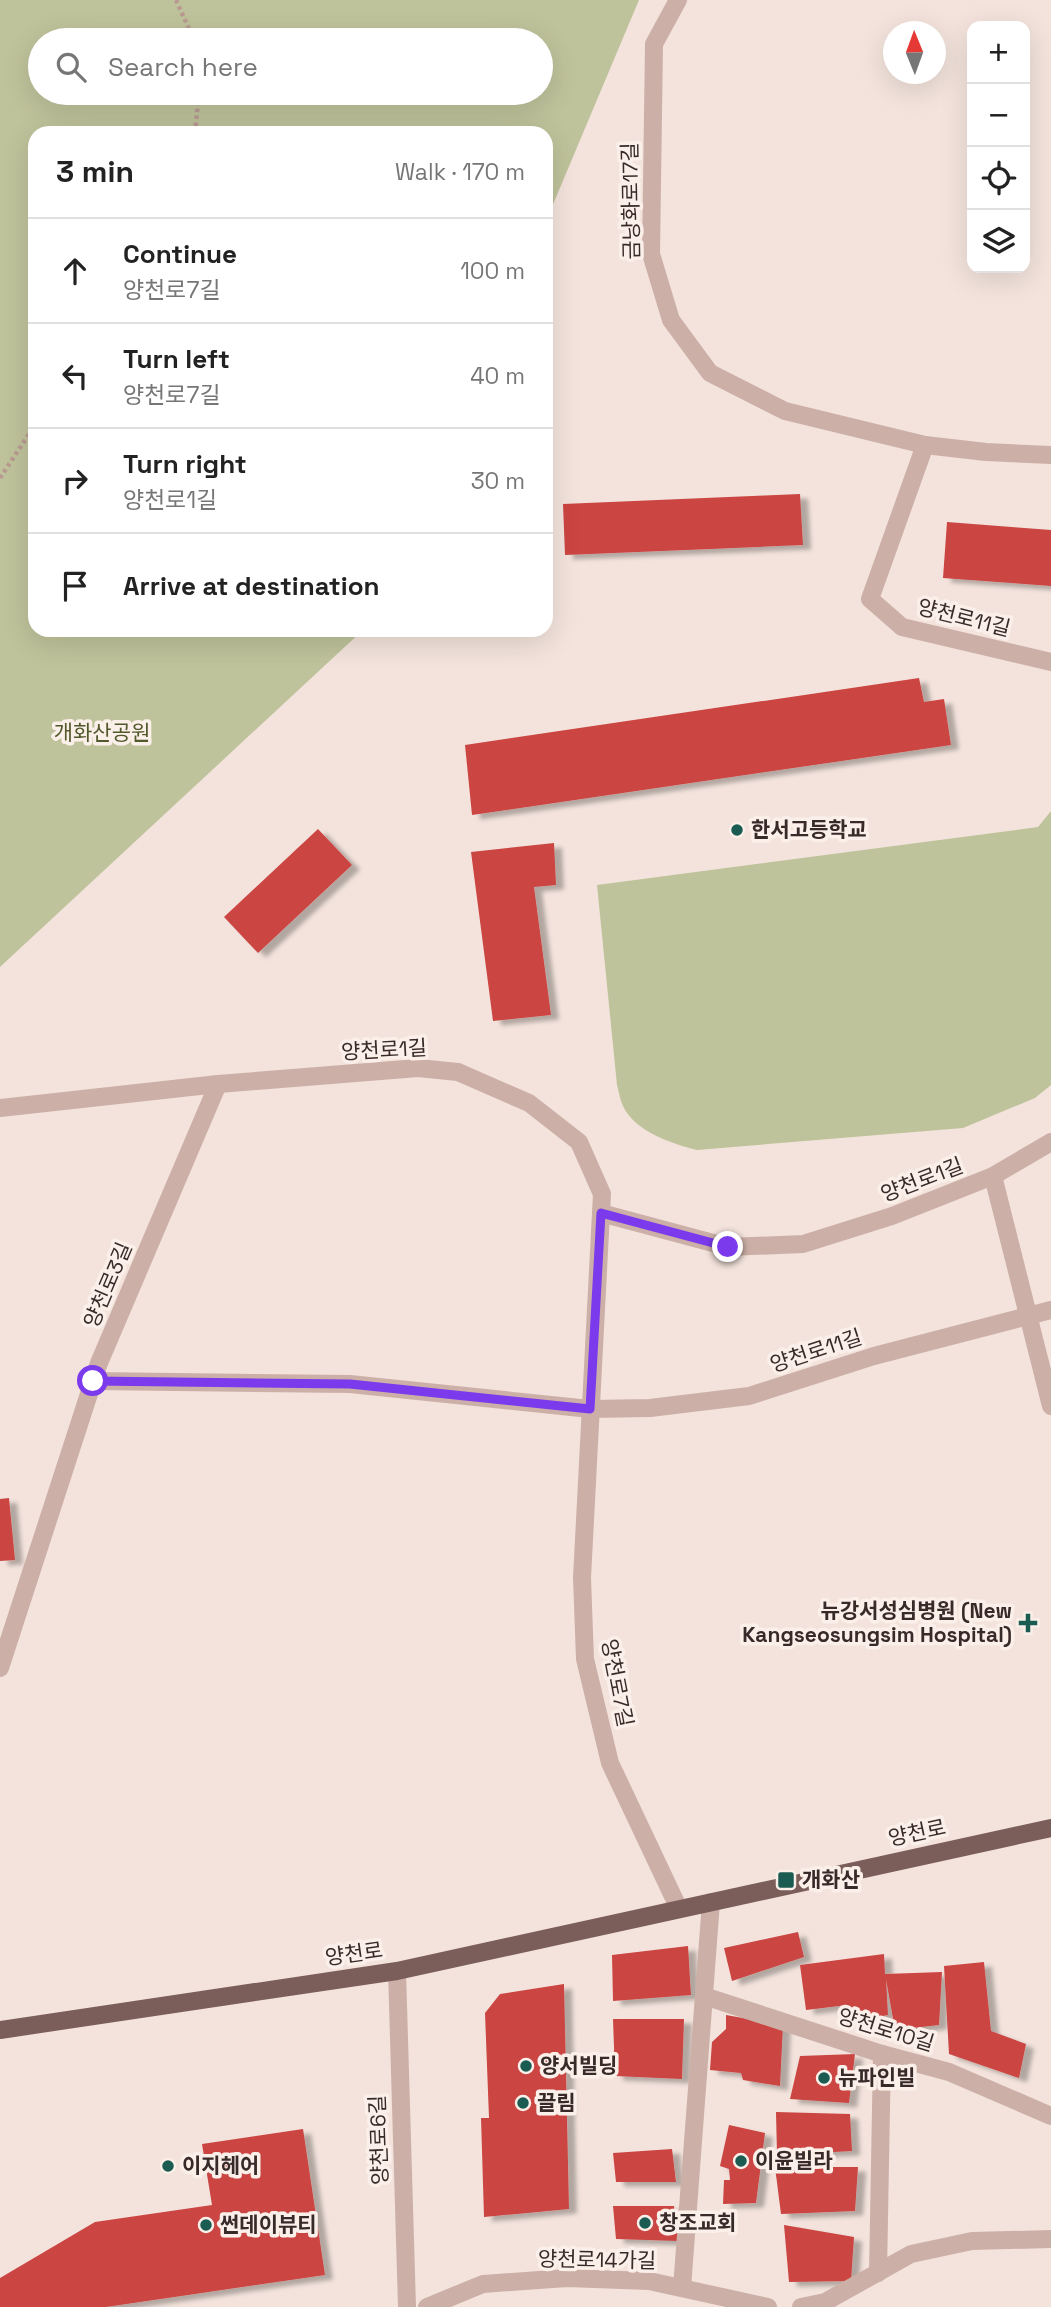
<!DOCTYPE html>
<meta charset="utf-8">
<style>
:root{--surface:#fff;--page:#f6f6f6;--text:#222;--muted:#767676;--line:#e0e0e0}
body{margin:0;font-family:"Space Grotesk","Noto Sans KR",sans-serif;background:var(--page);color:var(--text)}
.controls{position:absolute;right:21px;top:21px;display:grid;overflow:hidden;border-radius:14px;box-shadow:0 7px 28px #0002}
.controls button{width:63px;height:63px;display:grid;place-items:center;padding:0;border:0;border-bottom:2px solid var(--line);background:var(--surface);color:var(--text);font:35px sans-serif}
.compass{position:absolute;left:883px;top:21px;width:63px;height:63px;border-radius:50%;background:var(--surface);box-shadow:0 7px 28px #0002;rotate:359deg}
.stop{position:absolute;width:21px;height:21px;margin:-16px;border:5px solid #7c3aed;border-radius:50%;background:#fff}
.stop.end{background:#7c3aed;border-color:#fff;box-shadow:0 2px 7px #0008}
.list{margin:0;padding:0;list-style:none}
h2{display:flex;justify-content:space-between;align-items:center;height:91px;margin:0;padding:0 28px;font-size:30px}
h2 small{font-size:23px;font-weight:400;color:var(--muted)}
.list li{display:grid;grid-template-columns:46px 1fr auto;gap:21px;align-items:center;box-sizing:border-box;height:105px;padding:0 28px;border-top:2px solid var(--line)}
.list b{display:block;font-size:26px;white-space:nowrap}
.list p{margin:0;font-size:23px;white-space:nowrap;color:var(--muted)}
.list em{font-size:23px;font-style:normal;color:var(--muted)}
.icon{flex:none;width:38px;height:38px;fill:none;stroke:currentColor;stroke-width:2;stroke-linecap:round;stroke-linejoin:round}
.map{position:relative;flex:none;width:1051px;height:2307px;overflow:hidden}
.search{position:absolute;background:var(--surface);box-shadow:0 7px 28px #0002;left:28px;top:28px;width:525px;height:77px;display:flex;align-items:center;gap:18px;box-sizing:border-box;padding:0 24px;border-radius:38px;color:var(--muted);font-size:26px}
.panel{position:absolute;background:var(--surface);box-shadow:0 7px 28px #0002;left:28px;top:126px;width:525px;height:511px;border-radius:21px}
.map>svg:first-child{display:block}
</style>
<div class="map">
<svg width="1051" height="2307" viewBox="0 0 1051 2307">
<defs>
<filter id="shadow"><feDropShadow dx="8" dy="4.5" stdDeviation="2" flood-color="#0004"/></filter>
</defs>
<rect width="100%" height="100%" fill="#f3e3dc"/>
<!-- green -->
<g fill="#bfc39b" fill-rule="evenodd">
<path d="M0 0H639L546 221V133H35V630H363L0 967ZM40 40H541V93H40Z"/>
<path d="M1051 811V1085L1035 1098 963 1128 697 1150C673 1144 635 1132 623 1106 620 1100 619 1092 617 1085L597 885 1038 827Z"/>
</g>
<!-- building -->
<g fill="#cb4542" filter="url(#shadow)">
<path d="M800 494 803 545 565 555 563 504Z"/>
<path d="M947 522 1051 530V586L943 578Z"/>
<path d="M919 678 924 702 944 699 951 745 472 815 465 745Z"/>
<path d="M318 829 352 865 258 953 224 917Z"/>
<path d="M554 843 556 885 534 887 551 1015 493 1021 471 852Z"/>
<path d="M9 1498 15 1560 0 1561V1499Z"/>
<path d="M798 1932 804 1957 732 1981 724 1948Z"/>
<path d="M688 1946 691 1995 613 2001 612 1955Z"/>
<path d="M884 1954 885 1974 942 1972 939 2025 895 2030 886 1979 888 2015 852 2021 847 2005 806 2010 800 1965Z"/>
<path d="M984 1962 991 2031 1026 2044 1019 2078 949 2054 944 1966Z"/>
<path d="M564 1984 569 2209 484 2217 481 2118H489L485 2013 500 1994Z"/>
<path d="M726 2015 783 2025 780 2086 743 2080 741 2073 710 2070 712 2042 726 2029Z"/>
<path d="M613 2019H684L682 2079 615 2076Z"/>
<path d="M855 2054 849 2103 790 2099 800 2056Z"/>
<path d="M776 2112 850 2114 852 2151 777 2155Z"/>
<path d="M729 2125 765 2133 756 2203 723 2204 724 2180H730L729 2169 720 2166Z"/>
<path d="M303 2129 325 2275 106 2307H0V2278L95 2222 212 2205 202 2144Z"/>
<path d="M672 2149 676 2182H616L613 2153Z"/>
<path d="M775 2167H858L855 2211 781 2214Z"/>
<path d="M613 2206H674L678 2241 616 2239Z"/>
<path d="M784 2225 854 2237 851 2281 789 2282Z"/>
</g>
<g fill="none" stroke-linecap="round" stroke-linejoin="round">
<!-- path -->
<g stroke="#b89a91" stroke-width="4.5" stroke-dasharray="3.5 3.5" stroke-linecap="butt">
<path d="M176 0 194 40"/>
<path d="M195 133 199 93"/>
<path d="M0 478 35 425"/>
</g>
<!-- minor -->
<g stroke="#ccb0a7" stroke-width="18">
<path d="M678 0 654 44 651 254 671 320 710 373 785 411 925 445 986 452 1051 455"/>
<path d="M925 445 870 599 902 627 1051 662"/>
<path d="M0 1108 218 1084 418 1068 458 1072 529 1103 579 1142 602 1194 601 1213 728 1247 803 1244 892 1216 993 1176 1051 1142"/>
<path d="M993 1176 1051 1406"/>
<path d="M601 1213 582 1578 585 1659 610 1763 679 1909"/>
<path d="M93 1381 350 1384 590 1409 650 1408 749 1396 874 1356 1051 1310"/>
<path d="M0 1668 99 1363 218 1084"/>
<path d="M397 1971 407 2307"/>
<path d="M704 1996 882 2054 949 2072 1051 2116"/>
<path d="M878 2273 882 2054"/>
<path d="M682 2288 711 1902"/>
<path d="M427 2307 483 2284 567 2278 649 2281 768 2307"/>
<path d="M801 2307 825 2302 911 2254 972 2241 1051 2239"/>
</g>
<!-- major -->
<path stroke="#7b5d59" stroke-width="18" d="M0 2030 397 1971 1051 1828"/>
</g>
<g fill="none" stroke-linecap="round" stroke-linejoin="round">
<!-- route -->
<path stroke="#7c3aed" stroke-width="9" d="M93 1381 350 1384 590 1409 601 1213 728 1247"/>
</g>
<!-- markers -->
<g fill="#1b5c52" stroke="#fbefe9" stroke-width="2.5">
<circle cx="737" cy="830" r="7"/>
<path d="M1024.5 1612.5h7v7h7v7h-7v7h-7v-7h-7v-7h7z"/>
<rect x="777" y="1871" width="18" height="18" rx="3.5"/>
<circle cx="526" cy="2066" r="7"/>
<circle cx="824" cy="2078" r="7"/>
<circle cx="523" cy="2103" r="7"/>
<circle cx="741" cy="2161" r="7"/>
<circle cx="168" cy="2166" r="7"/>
<circle cx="645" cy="2223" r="7"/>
<circle cx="206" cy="2225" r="7"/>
</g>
<g text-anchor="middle" stroke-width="7" stroke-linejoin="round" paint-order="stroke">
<!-- street labels -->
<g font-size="21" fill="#382a28" stroke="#fbefe9">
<text transform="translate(631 201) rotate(-91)" y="7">금낭화로17길</text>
<text transform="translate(964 618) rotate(14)" y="7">양천로11길</text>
<text transform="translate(384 1050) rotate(-3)" y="7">양천로1길</text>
<text transform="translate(922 1180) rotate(-21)" y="7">양천로1길</text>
<text transform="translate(108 1285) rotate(-67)" y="7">양천로3길</text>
<text transform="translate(816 1351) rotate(-18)" y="7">양천로11길</text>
<text transform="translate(617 1683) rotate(79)" y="7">양천로7길</text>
<text transform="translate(917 1833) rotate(-12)" y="7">양천로</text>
<text transform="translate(354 1954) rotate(-8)" y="7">양천로</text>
<text transform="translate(886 2030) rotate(17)" y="7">양천로10길</text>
<text transform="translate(379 2140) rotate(-92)" y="7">양천로6길</text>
<text transform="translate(597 2260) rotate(1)" y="7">양천로14가길</text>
</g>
<!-- park labels -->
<g font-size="21" fill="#51582b" stroke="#fbefe9">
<text x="102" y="740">개화산공원</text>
</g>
<!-- poi labels -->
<g font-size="21" font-weight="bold" fill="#382a28" stroke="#fbefe9" text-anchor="start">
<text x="751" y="837">한서고등학교</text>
<text x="1012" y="1618" text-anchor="end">뉴강서성심병원 (New<tspan x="1012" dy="24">Kangseosungsim Hospital)</tspan></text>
<text x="802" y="1887">개화산</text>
<text x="540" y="2073">양서빌딩</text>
<text x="838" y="2085">뉴파인빌</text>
<text x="537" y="2110">끌림</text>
<text x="755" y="2168">이윤빌라</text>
<text x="182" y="2173">이지헤어</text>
<text x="659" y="2230">창조교회</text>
<text x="220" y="2232">썬데이뷰티</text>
</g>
</g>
</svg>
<div class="controls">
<button>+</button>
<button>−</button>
<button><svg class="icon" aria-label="locate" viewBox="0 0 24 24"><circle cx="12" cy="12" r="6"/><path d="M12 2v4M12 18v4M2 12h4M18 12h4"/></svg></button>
<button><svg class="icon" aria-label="layers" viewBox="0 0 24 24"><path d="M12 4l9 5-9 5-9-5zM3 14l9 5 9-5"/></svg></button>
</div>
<svg class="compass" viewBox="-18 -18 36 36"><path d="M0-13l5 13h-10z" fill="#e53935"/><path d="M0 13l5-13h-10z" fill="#767676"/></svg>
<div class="stop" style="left:93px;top:1381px"></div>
<div class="stop end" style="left:728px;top:1247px"></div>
<div class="search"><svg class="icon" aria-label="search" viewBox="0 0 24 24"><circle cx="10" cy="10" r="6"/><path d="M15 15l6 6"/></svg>Search here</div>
<section class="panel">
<h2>3 min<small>Walk · 170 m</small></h2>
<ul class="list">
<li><svg class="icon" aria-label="ahead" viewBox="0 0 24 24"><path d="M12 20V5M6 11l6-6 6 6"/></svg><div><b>Continue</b><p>양천로7길</p></div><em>100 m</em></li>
<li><svg class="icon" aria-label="left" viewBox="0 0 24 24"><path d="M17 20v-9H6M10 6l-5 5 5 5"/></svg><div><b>Turn left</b><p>양천로7길</p></div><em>40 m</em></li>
<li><svg class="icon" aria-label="right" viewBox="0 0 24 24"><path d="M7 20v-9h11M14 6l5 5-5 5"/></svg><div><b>Turn right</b><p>양천로1길</p></div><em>30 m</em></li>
<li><svg class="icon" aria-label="arrive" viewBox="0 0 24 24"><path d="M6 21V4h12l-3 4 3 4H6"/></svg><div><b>Arrive at destination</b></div></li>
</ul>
</section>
</div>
